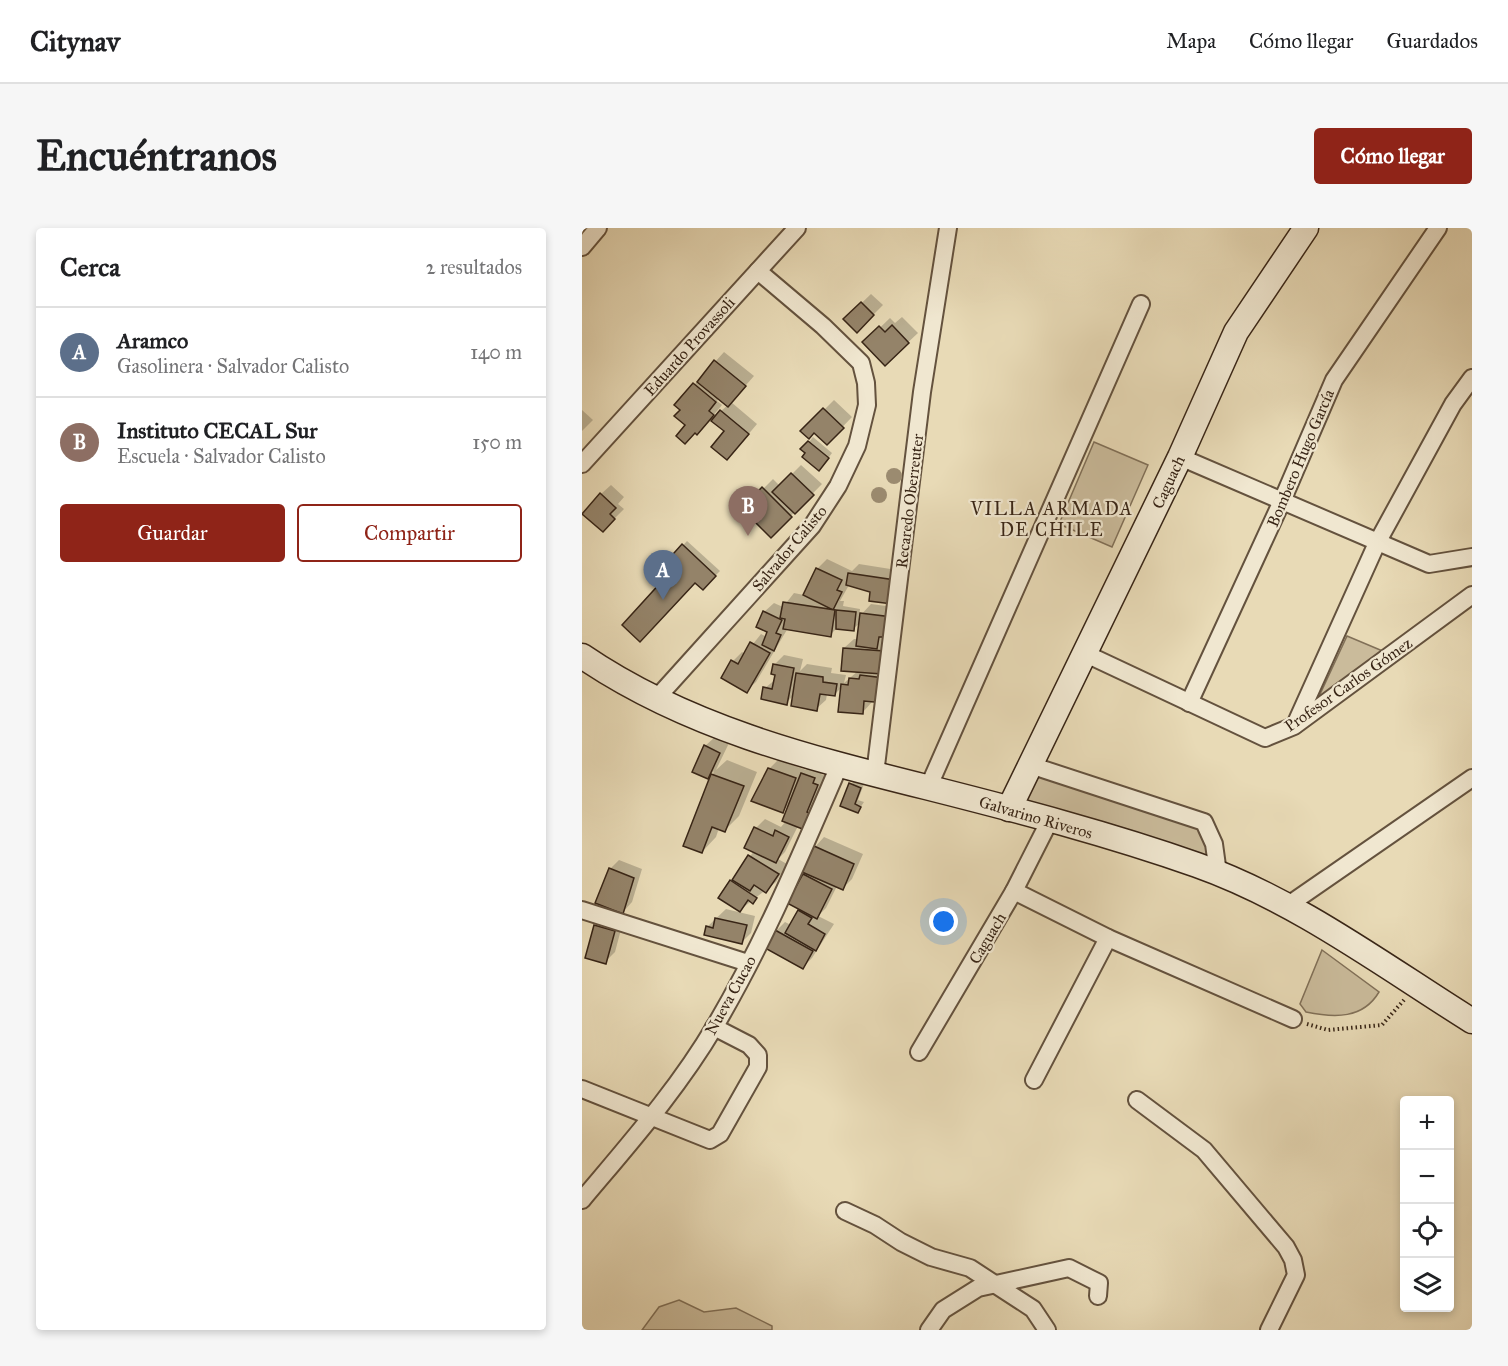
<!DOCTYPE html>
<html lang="es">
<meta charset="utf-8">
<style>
:root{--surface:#fff;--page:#f6f6f6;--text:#202124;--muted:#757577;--line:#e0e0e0;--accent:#8f2418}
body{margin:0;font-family:"IM FELL Great Primer",serif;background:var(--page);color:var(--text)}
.controls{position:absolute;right:18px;bottom:18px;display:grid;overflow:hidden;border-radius:6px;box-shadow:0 3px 9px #0003}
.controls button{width:54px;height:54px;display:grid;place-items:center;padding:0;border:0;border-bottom:2px solid var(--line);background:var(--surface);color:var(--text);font:30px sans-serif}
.you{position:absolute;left:362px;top:694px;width:21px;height:21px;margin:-15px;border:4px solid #fff;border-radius:50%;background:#1a73e8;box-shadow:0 0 0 9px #1a73e833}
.badge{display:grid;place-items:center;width:39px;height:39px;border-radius:50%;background:var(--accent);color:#fff;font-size:20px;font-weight:700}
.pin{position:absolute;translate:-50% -50px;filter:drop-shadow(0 2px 3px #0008)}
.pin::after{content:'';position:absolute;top:32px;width:21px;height:18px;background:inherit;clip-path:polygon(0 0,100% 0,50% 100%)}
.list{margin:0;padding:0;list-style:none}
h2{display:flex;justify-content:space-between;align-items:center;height:78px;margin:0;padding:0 24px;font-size:26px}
h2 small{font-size:20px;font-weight:400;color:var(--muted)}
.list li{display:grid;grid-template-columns:39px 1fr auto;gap:18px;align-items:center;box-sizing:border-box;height:90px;padding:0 24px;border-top:2px solid var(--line)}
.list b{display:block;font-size:22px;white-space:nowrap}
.list p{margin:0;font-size:20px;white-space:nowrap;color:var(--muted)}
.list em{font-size:20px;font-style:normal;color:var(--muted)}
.actions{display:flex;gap:12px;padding:18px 24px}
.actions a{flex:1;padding:14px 0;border:2px solid var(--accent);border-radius:6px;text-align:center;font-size:21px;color:var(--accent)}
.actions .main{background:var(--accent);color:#fff}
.icon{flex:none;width:33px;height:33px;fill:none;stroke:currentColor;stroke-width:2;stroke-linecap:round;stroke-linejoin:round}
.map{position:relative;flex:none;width:890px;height:1102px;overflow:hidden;border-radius:6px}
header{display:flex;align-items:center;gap:36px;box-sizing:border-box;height:84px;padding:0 30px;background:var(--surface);border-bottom:2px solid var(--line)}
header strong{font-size:28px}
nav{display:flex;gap:33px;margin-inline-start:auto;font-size:21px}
.intro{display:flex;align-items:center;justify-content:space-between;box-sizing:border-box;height:144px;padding:0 36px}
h1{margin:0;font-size:42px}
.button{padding:15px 27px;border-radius:6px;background:var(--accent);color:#fff;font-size:21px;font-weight:700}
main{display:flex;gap:36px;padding:0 36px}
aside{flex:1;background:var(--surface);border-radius:6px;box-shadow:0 3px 9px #0003}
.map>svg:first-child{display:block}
</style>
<header>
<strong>Citynav</strong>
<nav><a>Mapa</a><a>Cómo llegar</a><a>Guardados</a></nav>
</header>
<div class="intro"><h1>Encuéntranos</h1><a class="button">Cómo llegar</a></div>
<main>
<aside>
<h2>Cerca<small>2 resultados</small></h2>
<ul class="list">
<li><span class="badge" style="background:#5c6f8a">A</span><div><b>Aramco</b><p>Gasolinera · Salvador Calisto</p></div><em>140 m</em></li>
<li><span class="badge" style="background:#8d6e63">B</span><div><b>Instituto CECAL Sur</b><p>Escuela · Salvador Calisto</p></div><em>150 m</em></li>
</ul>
<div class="actions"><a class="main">Guardar</a><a>Compartir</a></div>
</aside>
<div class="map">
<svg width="890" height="1102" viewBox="0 0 890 1102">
<rect width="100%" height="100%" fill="#e8dab6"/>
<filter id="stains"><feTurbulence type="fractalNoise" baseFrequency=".00333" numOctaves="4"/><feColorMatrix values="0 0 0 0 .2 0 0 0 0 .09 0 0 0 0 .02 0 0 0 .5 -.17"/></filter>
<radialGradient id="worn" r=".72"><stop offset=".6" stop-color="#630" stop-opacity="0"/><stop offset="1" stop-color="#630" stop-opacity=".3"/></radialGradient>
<!-- green -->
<g fill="#cabb9b" stroke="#817058" stroke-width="1.5">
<path d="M512 214 566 237 530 319 477 296Z"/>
<path d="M765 408 803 424 734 475Z"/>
<path d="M452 545 617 598 624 610 629 635 437 577Z"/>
<path d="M740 722 797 764C781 791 753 790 724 784L718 776Z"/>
<path d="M97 1072 122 1084 154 1080 190 1098V1102H60L77 1079Z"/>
</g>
<!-- shadow -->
<g fill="#0003">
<path d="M289 66 301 77 275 103 263 91Z"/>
<path d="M320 89 336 105 303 136 282 115 308 90 313 95Z"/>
<path d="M142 124 172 148 149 174 175 196 154 221 144 203 139 183 146 177 137 170 135 173 140 177 124 196 105 197 100 182 94 177Z"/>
<path d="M252 172 270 189 245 215 232 203H221Z"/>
<path d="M0 182 11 192 0 203Z"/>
<path d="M231 209 250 225 241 237 227 214Z"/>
<path d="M219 237 240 256 189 308 164 278 191 251 198 258Z"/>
<path d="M29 257 42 269 36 276 42 281 30 293 19 266Z"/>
<path d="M105 313 138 343 121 360 86 334Z"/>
<path d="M245 331 270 343 277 336 321 343 318 365 290 363 267 357 258 373H262L261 378 278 381 277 389 289 376 319 380 301 413 311 414 290 474 281 484 260 459 252 467 245 466 244 472 234 481 212 467 204 475 183 460 194 451 193 436 202 427 221 431 218 443 225 436 250 440 249 445 264 447 262 455 276 443 262 420 272 411H277L279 394 271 401 256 399 248 407 206 400 174 454 164 463 151 433 160 424 163 426 179 406 185 409 187 403 182 384 192 375 201 379 212 365 222 367 235 341Z"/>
<path d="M133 509 147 515 134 542 145 532 175 544 157 588 143 602 137 600 134 609 120 624 103 617 132 543 126 549 123 518Z"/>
<path d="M196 532 224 542 230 536 241 541 239 546 244 548 238 576 216 598 203 624 196 631 205 636 194 654 158 682 138 669 172 623 174 600 183 591 199 599 204 593 208 575 201 583 187 541Z"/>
<path d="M272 552 282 556 276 572 282 574 276 583 260 577Z"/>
<path d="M242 609 281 626 270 651 261 660 255 658 244 680 236 688 252 696 230 730 221 739 194 703 203 694 209 697 219 681 222 647 233 619Z"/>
<path d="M37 632 60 641 50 674 41 684 28 641Z"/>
<path d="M144 681 173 688 169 705 159 715 125 699Z"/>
<path d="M22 689 41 694 33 724 23 734 13 698Z"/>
</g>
<!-- building -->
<g fill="#948369" stroke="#382516" stroke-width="1.5">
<path d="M279 74 292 87 275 105 261 91Z"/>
<path d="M310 97 327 115 303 138 280 114 297 98 303 104Z"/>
<path d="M132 132 164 158 146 179 115 154Z"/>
<path d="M111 155 134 174 127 183 132 187 115 207 113 205 103 216 94 208 103 197 92 188 98 182 92 177Z"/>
<path d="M241 180 262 200 245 217 232 205 227 211 218 203Z"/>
<path d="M138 182 167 206 145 232 129 219 142 203 129 193Z"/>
<path d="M226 213 247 230 237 243 220 229 223 225 218 221Z"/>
<path d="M209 245 232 267 213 286 190 264Z"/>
<path d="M180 259 210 289 189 310 164 285 167 283 162 278Z"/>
<path d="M18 265 34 280 28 286 33 291 21 304 0 286Z"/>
<path d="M100 316 134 348 121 362 113 355 58 414 40 397 91 341 84 334Z"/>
<path d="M234 340 260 352 255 362 260 364 251 382 221 367Z"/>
<path d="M266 345 313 352 310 376 287 373 288 364 264 357Z"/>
<path d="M201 374 253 382 249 409 201 401 203 391 198 390Z"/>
<path d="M254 382 274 384 272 403 254 401Z"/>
<path d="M181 383 200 392 194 405 199 407 192 423 180 417 185 404 174 399Z"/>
<path d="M278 385 310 389 303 409H297L295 421 274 418Z"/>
<path d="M168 414 188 425 165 465 139 450 149 432 156 436Z"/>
<path d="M261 420 302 423 300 446 259 443Z"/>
<path d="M191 436 212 440 205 477 179 471 181 459 190 461 193 447 189 446Z"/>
<path d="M214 445 241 449V454L255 456 253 468 238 466 235 483 209 478Z"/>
<path d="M278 447 302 450 301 465 292 474 282 473 281 486 256 484 259 456 266 457 267 450 277 451Z"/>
<path d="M122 517 138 525 126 551 110 544Z"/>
<path d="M186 540 214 550 201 585 169 573Z"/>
<path d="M219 545 233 550 231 555 236 557 225 584 230 586 223 602 200 593Z"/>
<path d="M129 546 162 558 143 604 130 599 120 625 101 618Z"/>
<path d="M267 555 279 560 273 576 279 579 276 585 258 578Z"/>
<path d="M172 599 191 608 193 602 207 609 194 635 162 620Z"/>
<path d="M232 618 272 636 261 662 220 644Z"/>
<path d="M166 627 197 646 184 665 172 657 168 663 150 652Z"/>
<path d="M27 640 52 650 41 686 13 675Z"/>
<path d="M221 646 250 661 235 691 205 675Z"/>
<path d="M148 652 175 670 171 676 166 672 158 684 136 670Z"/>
<path d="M216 682 230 690 226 696 243 706 234 723 203 705Z"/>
<path d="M133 690 165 697 160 716 122 707 124 698 131 700Z"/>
<path d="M12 697 33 703 24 736 3 730Z"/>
<path d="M193 702 231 723 221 741 183 720Z"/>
</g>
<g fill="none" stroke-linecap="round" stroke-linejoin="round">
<defs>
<g id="street">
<path d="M0 19 16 0"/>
<path d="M598 229 847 336 890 329"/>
<path d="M0 236 215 0"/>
<path d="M504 426 683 510 712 498 890 367"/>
<path d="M73 472 230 298 256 258 275 218 285 177 284 155 279 135 241 98 176 43"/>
<path d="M607 475 700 273 752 152 856 0"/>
<path d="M713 497 795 315 871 176 890 150"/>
<path d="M448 537 622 594 632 616 636 645"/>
<path d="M293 546 340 164 366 0"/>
<path d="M346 560 559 76"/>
<path d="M432 663 526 710 711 791"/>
<path d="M705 678 890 550"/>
<path d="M0 682 166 735"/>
<path d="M337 824 432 663 468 592"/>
<path d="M452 852 526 710"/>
<path d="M0 861 128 912 138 906 176 839V827L167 817 132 799"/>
<path d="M555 872 622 922 704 1019 711 1032 714 1047 687 1102"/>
<path d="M0 972C47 916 96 861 133 798 182 715 219 626 257 538"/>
<path d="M263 983 293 997 319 1014 349 1029 388 1040 451 1081 465 1102"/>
<path d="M347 1102 361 1082 396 1060 487 1040 517 1055 516 1068"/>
</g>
<g id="secondary">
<path d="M0 428C104 499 224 529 344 559 435 582 527 606 615 637 714 672 802 738 890 793"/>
<path d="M427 581 598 229 654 104 724 0"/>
</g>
</defs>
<!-- street casing -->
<use href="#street" stroke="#64523e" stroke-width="20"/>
<!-- secondary casing -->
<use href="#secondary" stroke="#382516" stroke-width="27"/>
<!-- path -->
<path stroke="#382516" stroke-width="4" stroke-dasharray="1.5 3" stroke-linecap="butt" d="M725 796 746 802 800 797 822 772"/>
<!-- street -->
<use href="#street" stroke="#f0e7d0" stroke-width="16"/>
<!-- secondary -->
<use href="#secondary" stroke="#f0e7d0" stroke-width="24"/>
</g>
<!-- trees -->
<g fill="#9b8b70">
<circle cx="312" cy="248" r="8"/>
<circle cx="297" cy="267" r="8"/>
</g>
<g text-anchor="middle" stroke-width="4.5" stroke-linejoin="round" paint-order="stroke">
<!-- street labels -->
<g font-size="16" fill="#382516" stroke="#f0e7d0">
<text transform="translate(107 118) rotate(-48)" y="6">Eduardo Provassoli</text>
<text transform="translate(718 230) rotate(-67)" y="6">Bombero Hugo García</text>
<text transform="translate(586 254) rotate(-65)" y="6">Caguach</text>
<text transform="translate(327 273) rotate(-83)" y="6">Recaredo Oberreuter</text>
<text transform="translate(207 320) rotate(-50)" y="6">Salvador Calisto</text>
<text transform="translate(766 456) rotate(-35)" y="6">Profesor Carlos Gómez</text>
<text transform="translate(454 589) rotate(16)" y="6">Galvarino Riveros</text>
<text transform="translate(405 710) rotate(-59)" y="6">Caguach</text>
<text transform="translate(148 767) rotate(-61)" y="6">Nueva Cucao</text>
</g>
<!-- neighbourhood labels -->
<g font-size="18" letter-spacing="1.5" fill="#382516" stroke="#f0e7d0">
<text x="470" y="287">VILLA ARMADA<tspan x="470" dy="21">DE CHILE</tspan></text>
</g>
</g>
<rect width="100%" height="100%" filter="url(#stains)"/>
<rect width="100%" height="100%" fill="url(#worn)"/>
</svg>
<div class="controls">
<button>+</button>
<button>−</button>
<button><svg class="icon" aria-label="locate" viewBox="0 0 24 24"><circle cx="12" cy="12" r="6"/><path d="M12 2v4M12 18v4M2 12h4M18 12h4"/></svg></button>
<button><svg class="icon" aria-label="layers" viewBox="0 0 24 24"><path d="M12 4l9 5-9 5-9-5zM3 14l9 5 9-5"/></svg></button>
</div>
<div class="you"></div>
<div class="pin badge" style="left:81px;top:372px;background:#5c6f8a">A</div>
<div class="pin badge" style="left:166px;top:308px;background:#8d6e63">B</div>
</div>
</main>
